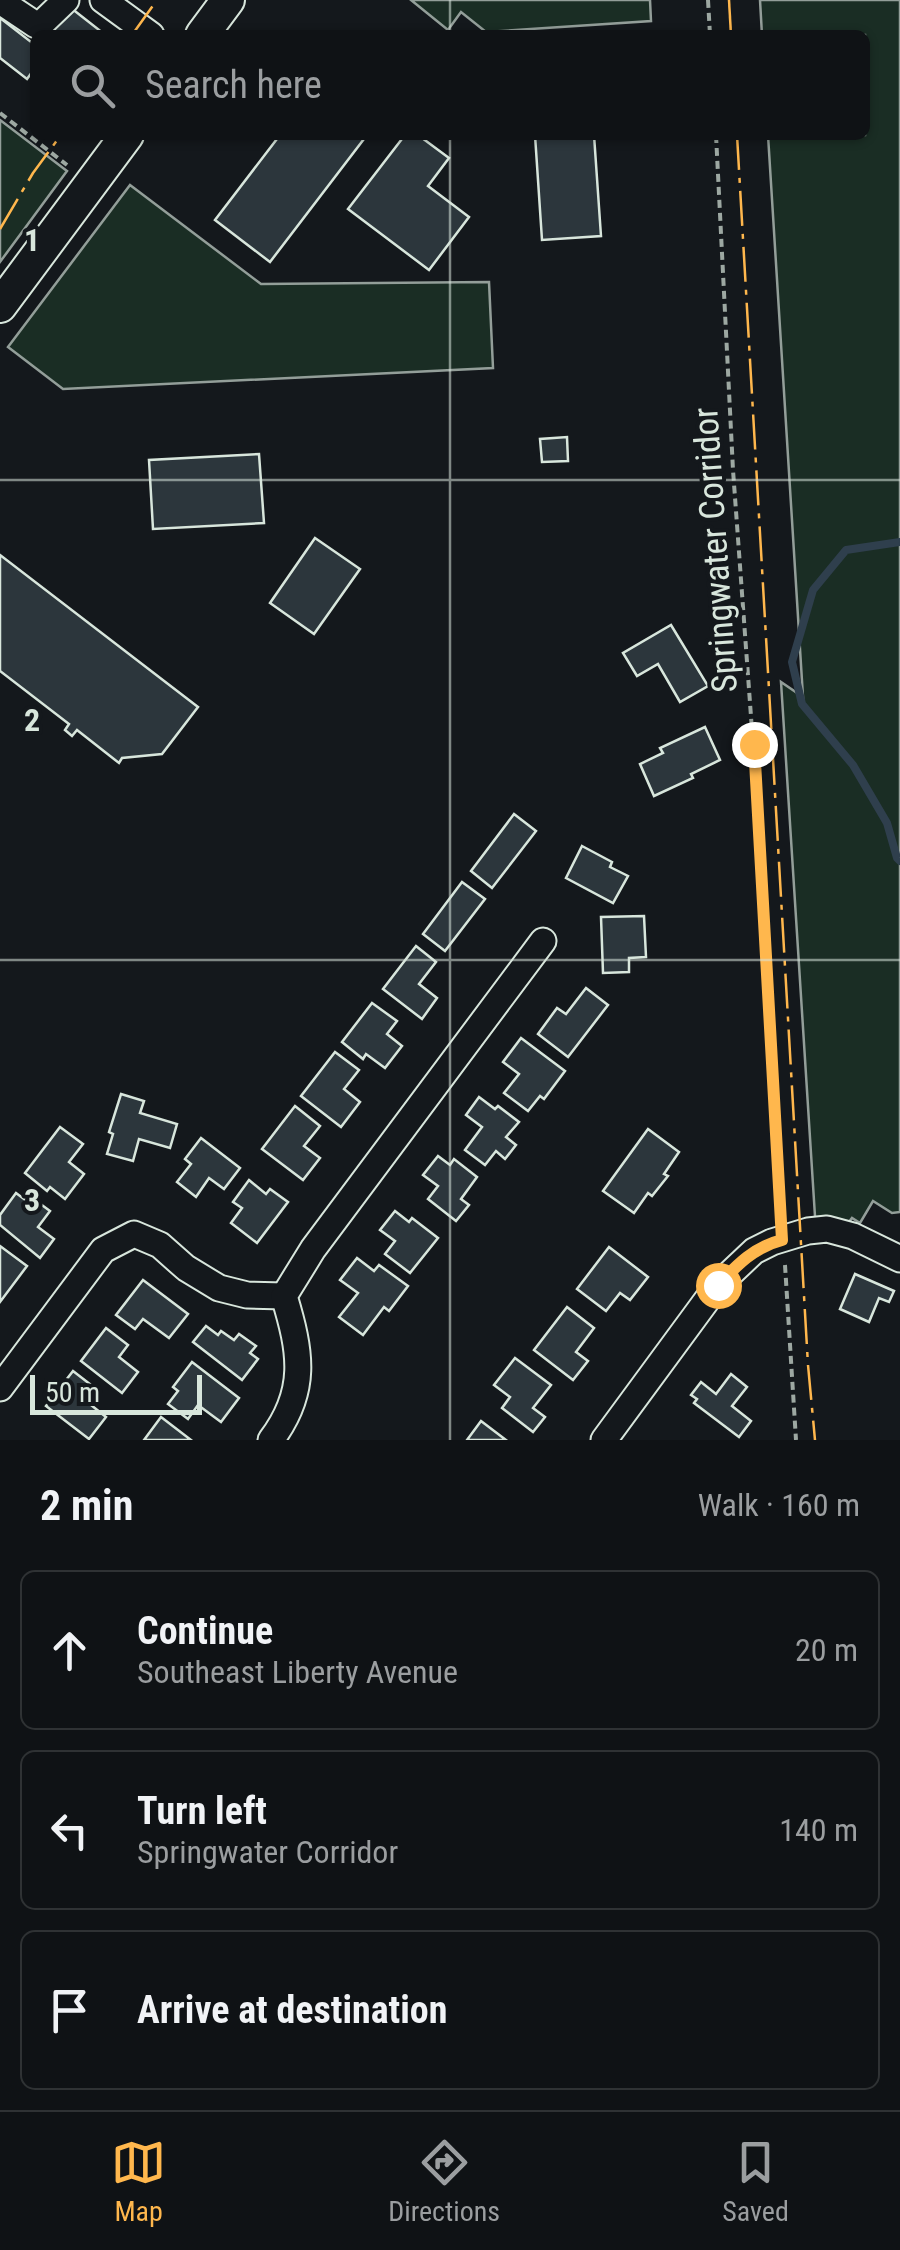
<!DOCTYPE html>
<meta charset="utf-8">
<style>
:root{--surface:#0f1215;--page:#181b1e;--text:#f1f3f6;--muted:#9b9ea0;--line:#2f3234;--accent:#ffb74d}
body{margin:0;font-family:"Roboto Condensed",sans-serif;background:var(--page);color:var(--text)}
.scale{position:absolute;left:30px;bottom:25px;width:172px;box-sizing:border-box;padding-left:10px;border:5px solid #d8e6dc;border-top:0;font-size:28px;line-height:35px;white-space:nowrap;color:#d8e6dc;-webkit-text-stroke:8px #14181c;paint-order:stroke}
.stop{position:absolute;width:30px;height:30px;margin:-22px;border:8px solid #ffb74d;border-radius:50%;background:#fff}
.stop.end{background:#ffb74d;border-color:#fff;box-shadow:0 2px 10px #0008}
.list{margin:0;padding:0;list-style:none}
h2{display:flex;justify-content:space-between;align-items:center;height:130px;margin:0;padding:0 40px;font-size:42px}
h2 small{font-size:32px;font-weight:400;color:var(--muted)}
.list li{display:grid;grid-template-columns:65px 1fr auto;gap:30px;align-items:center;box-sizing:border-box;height:160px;margin:0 20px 20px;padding:0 20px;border:2px solid var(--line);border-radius:15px}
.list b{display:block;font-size:38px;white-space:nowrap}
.list p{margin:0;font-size:32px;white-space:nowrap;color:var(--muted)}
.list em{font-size:32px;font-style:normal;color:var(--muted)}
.icon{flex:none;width:55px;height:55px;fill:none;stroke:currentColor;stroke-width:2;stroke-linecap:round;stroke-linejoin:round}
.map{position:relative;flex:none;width:900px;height:1440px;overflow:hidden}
.search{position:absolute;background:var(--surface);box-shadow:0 2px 8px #0004;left:30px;right:30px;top:30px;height:110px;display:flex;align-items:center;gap:25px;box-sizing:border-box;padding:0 35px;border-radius:15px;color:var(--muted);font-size:38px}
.sheet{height:670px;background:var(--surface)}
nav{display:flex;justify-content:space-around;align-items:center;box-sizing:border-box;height:140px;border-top:2px solid var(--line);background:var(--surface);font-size:28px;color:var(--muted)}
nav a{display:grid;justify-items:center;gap:5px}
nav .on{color:var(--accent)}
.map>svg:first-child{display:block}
</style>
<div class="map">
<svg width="900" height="1440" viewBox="0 0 900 1440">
<rect width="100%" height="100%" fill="#14181c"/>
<!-- green -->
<g fill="#1a2d24" stroke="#939e99" stroke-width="2.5">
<path d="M411 0H650L651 21 486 32 461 12 448 30Z"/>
<path d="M760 0H900V1212L892 1213 873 1201 860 1223 852 1218 842 1231 816 1232 781 682 803 697 768 135H865V35H762Z"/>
<path d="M0 120 67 171 0 262Z"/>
<path d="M130 185 261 284 489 282 493 368 63 389 8 347Z"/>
</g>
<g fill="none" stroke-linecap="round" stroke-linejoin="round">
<!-- stream -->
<path stroke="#2f3f4d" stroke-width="8" d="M900 542 846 550 813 590 792 662 802 704 853 765 887 823 897 858 900 861"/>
</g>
<!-- building -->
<g fill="#2c363c" stroke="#d8e6dc" stroke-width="2.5">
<path d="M71 8 103 33 101 35H50Z"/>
<path d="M0 18 35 45V68L27 79 0 58Z"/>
<path d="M280 135H367L270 262 215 220Z"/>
<path d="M405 135H418L449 158 428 186 469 217 429 270 348 209Z"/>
<path d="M535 135H594L601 236 542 240Z"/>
<path d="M567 437 568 461 542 462 540 439Z"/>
<path d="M259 454 264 523 153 529 149 460Z"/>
<path d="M315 538 360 569 314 634 270 603Z"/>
<path d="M0 555 198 707 162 754 122 758 119 763 77 730 72 736 65 730 69 724 0 671Z"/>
<path d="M671 625 708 686 680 702 658 664 637 676 623 653Z"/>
<path d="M705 727 720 760 691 774 693 778 654 796 640 764 663 753 660 748Z"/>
<path d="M514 814 536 831 492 888 471 871Z"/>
<path d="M582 846 612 862 610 867 628 876 613 903 566 878Z"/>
<path d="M462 882 485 899 445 951 423 934Z"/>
<path d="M644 916 646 957 629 958V972L603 973 601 917Z"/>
<path d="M416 946 436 962 419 984 437 998 422 1019 383 989Z"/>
<path d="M586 988 608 1005 568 1057 538 1034 557 1008 566 1014Z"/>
<path d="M372 1003 397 1021 387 1034 402 1046 385 1068 366 1054 363 1059 342 1042Z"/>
<path d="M521 1038 565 1071 544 1099 540 1096 528 1111 504 1093 519 1074 503 1062Z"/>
<path d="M335 1052 359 1070 344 1089 360 1102 341 1127 301 1096Z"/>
<path d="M121 1094 144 1101 140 1113 177 1124 170 1148 139 1139 133 1161 107 1154 113 1134 109 1132Z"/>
<path d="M479 1097 495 1109 498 1106 519 1122 506 1137 516 1145 505 1159 496 1151 485 1165 465 1150 482 1127 466 1115Z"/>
<path d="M295 1106 320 1126 304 1146 320 1158 303 1180 262 1149Z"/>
<path d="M60 1127 83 1144 69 1162 84 1174 65 1199 50 1187 47 1191 25 1173Z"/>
<path d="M648 1129 679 1152 664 1174 668 1176 652 1196 648 1193 634 1213 603 1191Z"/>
<path d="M201 1138 240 1168 224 1189 209 1178 196 1197 177 1182 191 1164 185 1159Z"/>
<path d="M438 1156 450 1165 454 1159 477 1177 461 1199 469 1205 456 1221 428 1199 438 1186 423 1175Z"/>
<path d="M249 1180 266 1194 270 1189 288 1202 257 1243 231 1223 242 1208 233 1202Z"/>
<path d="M16 1193 24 1199 27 1194 50 1211 38 1227 54 1239 40 1258 0 1225V1215Z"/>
<path d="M395 1211 409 1222 412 1218 438 1238 410 1273 385 1254 395 1241 380 1230Z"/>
<path d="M0 1246 27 1266 0 1302Z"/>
<path d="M609 1247 648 1277 630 1300 620 1293 606 1311 577 1289Z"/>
<path d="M357 1258 374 1271 379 1265 408 1286 389 1311 384 1307 363 1335 339 1317 358 1293 340 1280Z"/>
<path d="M855 1274 894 1291 889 1302 879 1298 869 1322 840 1309Z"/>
<path d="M143 1280 188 1314 169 1338 143 1319 135 1329 116 1315Z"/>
<path d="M567 1307 594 1328 576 1352 588 1361 573 1380 534 1350Z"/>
<path d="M206 1326 218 1335 221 1331 234 1340 239 1334 256 1346 250 1353 258 1359 242 1380 193 1342Z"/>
<path d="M106 1328 128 1345 119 1357 138 1372 122 1393 81 1361Z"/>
<path d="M515 1358 551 1385 533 1408 545 1417 533 1432 502 1408 510 1397 494 1385Z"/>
<path d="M192 1362 239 1398 221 1422 198 1405 188 1419 168 1404 178 1391 173 1387Z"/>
<path d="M73 1371 95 1388 86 1401 106 1417 89 1439 46 1406Z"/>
<path d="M731 1374 747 1387 732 1406 751 1421 739 1437 694 1403 697 1399 691 1395 701 1382 716 1394Z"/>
<path d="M161 1417 191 1440H144Z"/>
<path d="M481 1421 506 1440H467Z"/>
</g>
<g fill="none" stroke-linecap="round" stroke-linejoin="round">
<defs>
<g id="minor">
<path d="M103 0 151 35"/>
<path d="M0 1 36 25 41 24 66 0"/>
<path d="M0 1388 103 1250 134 1234 160 1245 186 1268 219 1288 247 1295 284 1296"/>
<path d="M271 1440C308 1391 301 1352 284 1296L313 1249 543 941"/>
<path d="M604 1440 718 1285 754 1251 772 1242 808 1231 827 1229 853 1236 900 1259"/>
</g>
<g id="major">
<path d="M202 35 228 0"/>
<path d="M0 306 127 135"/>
</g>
</defs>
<!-- minor casing -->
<use href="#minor" stroke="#d8e6dc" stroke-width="29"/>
<!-- major casing -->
<use href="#major" stroke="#d8e6dc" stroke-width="36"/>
<!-- path -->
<g stroke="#9da8a2" stroke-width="4" stroke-dasharray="8 5" stroke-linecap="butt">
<path d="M708 0 710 35"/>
<path d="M0 113 67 165"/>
<path d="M716 135 733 470 753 744 780 1216"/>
<path d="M785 1265 796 1440"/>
</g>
<!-- minor -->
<use href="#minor" stroke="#14181c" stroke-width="25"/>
<!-- major -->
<use href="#major" stroke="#14181c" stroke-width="32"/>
<!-- power -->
<g stroke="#ffb74d" stroke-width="2.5" stroke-dasharray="35 8 5 8" stroke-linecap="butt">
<path d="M729 0 731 35"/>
<path d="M132 35 157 0"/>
<path d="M737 135 808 1365 815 1440"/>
<path d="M0 229 33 173 61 135"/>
</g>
</g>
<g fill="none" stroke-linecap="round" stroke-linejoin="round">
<!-- route -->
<path stroke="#ffb74d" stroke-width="12" d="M718 1285C737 1265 754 1247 782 1240L754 744"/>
</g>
<!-- grid -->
<path fill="none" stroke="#d8e6dc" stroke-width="2.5" stroke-opacity="0.55" d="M450 0V35M450 135V1440M0 480H900M0 960H900"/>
<g text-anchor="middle" stroke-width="8" stroke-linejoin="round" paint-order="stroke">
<!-- street labels -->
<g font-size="35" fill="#d8e6dc" stroke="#14181c">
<text transform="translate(715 550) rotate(-94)" y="12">Springwater Corridor</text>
</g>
</g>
<g font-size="32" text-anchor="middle" font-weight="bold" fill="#d8e6dc" stroke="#14181c" stroke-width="8" stroke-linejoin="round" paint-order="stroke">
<text x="32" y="251">1</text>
<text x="32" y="731">2</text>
<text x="32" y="1211">3</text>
</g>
</svg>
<div class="scale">50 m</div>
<div class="stop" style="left:718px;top:1285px"></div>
<div class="stop end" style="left:754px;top:744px"></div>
<div class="search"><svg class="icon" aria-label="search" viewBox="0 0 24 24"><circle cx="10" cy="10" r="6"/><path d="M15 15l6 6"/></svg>Search here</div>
</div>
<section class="sheet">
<h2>2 min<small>Walk · 160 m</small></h2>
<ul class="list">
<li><svg class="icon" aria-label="ahead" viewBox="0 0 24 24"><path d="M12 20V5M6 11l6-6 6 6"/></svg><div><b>Continue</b><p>Southeast Liberty Avenue</p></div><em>20 m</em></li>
<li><svg class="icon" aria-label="left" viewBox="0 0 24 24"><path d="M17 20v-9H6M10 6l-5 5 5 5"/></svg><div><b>Turn left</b><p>Springwater Corridor</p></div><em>140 m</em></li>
<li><svg class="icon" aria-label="arrive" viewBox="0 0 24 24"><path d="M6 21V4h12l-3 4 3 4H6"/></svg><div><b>Arrive at destination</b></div></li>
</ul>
</section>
<nav>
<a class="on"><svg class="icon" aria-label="map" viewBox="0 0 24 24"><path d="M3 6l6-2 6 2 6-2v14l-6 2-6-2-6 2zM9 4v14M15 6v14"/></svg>Map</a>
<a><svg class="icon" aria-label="directions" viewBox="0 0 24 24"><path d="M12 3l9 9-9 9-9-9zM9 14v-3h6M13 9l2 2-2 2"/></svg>Directions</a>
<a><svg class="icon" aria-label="saved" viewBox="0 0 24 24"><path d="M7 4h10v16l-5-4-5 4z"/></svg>Saved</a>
</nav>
